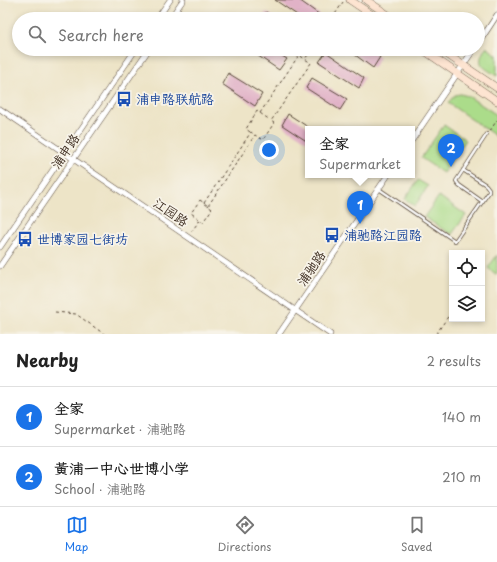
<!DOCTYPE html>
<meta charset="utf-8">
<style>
:root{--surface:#fff;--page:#f2f2f2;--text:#222;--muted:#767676;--line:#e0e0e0;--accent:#1a73e8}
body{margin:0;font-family:"Playpen Sans","LXGW WenKai TC",sans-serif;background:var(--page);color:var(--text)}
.controls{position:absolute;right:12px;bottom:12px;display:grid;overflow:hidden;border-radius:0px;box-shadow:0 2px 6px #0003}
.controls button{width:36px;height:36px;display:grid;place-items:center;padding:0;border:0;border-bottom:1px solid var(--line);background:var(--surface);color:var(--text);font:20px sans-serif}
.you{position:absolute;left:269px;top:150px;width:14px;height:14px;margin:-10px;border:3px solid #fff;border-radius:50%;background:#1a73e8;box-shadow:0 0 0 6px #1a73e833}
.badge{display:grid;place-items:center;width:26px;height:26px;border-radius:50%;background:var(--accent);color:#fff;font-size:13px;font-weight:700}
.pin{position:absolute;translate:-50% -33px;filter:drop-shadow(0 1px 2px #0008)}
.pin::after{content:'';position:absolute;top:21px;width:14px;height:12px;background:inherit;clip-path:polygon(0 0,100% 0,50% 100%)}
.popup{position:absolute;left:305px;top:126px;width:110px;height:52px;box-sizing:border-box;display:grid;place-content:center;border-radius:0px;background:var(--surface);filter:drop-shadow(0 1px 3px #0005);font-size:13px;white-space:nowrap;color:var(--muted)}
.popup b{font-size:15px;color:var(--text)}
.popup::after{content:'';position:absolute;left:50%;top:100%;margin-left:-8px;border:8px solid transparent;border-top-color:var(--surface)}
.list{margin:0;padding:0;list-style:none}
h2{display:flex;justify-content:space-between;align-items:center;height:52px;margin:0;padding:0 16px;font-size:17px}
h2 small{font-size:13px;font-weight:400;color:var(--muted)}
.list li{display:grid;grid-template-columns:26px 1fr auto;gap:12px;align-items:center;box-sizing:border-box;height:60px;padding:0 16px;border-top:1px solid var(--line)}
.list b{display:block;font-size:15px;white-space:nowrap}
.list p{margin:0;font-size:13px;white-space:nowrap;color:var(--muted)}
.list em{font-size:13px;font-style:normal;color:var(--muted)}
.icon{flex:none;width:22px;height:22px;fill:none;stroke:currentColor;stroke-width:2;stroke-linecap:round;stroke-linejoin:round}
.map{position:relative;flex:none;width:497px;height:334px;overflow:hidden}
.search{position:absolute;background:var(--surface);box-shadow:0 2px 6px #0003;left:12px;right:12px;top:12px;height:44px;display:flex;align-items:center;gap:10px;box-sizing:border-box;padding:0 14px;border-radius:22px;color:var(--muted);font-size:15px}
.sheet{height:172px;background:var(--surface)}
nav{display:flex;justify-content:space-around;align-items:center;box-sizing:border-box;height:56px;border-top:1px solid var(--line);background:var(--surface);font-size:11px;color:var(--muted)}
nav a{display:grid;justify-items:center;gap:2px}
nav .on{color:var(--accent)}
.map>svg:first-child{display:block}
</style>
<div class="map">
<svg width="497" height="334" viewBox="0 0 497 334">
<rect width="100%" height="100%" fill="#f7f3e8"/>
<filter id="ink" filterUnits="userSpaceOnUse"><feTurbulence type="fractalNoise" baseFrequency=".025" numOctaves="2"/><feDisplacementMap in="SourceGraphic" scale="8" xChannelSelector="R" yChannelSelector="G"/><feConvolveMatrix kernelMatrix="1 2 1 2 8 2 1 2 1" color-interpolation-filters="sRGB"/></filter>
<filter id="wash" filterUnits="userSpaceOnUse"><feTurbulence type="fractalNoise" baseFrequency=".012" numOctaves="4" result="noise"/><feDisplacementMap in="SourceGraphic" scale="16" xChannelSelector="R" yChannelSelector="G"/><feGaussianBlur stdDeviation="0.9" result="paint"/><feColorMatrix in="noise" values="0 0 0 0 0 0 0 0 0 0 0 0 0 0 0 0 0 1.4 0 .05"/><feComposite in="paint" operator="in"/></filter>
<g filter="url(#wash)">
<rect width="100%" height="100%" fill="#ede4c7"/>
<!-- green -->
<g fill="#abdc8a" stroke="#738354">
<path d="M486 47 497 55V76C482 66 475 65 486 47Z"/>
<path d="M460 94 468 96 497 115V137L448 103 455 95Z"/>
<path d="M444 125 466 140 443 173 421 158Z"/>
<path d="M418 180 428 186 415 206 405 199Z"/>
<path d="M439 196 466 215 452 234 447 232 424 217Z"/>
<path d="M497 255V275L488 268Z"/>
</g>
<g id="blocks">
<!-- building -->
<g fill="#e1b2c7">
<path d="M275 0H299L320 15 318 19H303Z"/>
<path d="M266 12 277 19H262Z"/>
<path d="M248 49H271L287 59 279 70Z"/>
<path d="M347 49H369L380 57 373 68Z"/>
<path d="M326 52 364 78 359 88 319 62Z"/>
<path d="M228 73 262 94 255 106 222 84Z"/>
<path d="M312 78 347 99 340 110 306 88Z"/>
<path d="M288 114 308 127V142L282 125Z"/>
</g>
</g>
</g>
<g filter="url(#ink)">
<use href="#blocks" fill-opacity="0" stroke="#564637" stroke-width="1"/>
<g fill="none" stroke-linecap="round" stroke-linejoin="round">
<defs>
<g id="lane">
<path d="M379 189 455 241 489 192V189L486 185 463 170"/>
<path d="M483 202 459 185 456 181 487 134"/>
</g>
<g id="street">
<path d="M157 19 170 0"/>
<path d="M170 19 183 0"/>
<path d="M478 44 497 15"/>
<path d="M0 109 330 334"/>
<path d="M412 140 474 49"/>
<path d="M0 247 136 49"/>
<path d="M0 266 149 49"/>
<path d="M279 334 388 175"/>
</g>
<g id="secondary">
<path d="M350 0 378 19"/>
<path d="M366 0 394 19"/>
<path d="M422 49 497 101"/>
<path d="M439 49 497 88"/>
</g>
</defs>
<!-- lane casing -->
<use href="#lane" stroke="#564637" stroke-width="4"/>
<!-- street casing -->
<use href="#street" stroke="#564637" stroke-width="6"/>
<!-- secondary casing -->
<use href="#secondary" stroke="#564637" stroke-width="8"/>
<!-- path -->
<g stroke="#564637" stroke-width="1" stroke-dasharray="3 3" stroke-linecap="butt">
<path d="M332 19 343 2"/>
<path d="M260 113 299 55 305 59"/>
<path d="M490 131 497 120"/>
<path d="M250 132 246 129 257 111 270 120"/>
<path d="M200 200 212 209 203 222 191 213Z"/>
<path d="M204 203 251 132 255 135"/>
<path d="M208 206 255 135 263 140 274 123 271 121 311 63 305 59 312 49"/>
<path d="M191 232 200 220"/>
<path d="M55 312 76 314 104 334"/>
<path d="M436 334 452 311"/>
</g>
<!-- lane -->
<use href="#lane" stroke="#fff" stroke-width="2.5"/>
<!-- street -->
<use href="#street" stroke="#fff" stroke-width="5"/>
<!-- secondary -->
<use href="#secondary" stroke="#fde4d1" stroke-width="7"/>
</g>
</g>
<!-- icons -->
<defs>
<symbol id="bus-bare" viewBox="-9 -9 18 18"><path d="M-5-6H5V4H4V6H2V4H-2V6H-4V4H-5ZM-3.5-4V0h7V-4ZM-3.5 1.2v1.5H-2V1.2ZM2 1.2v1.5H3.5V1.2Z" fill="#1a4fb4" stroke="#f7f3e8" stroke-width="2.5" paint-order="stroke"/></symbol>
</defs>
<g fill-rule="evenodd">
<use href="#bus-bare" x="113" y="88" width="22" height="22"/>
<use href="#bus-bare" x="321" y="224" width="22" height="22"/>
<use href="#bus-bare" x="14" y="228" width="22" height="22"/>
</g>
<g text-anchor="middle" stroke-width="3.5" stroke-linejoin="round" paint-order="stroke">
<!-- transit labels -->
<g font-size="13" fill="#164399" stroke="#f7f3e8" text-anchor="start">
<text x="136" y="104">浦申路联航路</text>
<text x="344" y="240">浦驰路江园路</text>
<text x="37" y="244">世博家园七街坊</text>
</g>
<!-- street labels -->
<g font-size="13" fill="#3b2a1e" stroke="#f7f3e8">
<text transform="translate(65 151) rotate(-56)" y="5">浦申路</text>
<text transform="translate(171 212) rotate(35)" y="5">江园路</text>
<text transform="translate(311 268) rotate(-56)" y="5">浦驰路</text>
</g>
</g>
</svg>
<div class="controls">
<button><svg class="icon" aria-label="locate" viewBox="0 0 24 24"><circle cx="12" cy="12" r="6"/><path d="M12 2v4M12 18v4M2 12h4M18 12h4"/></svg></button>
<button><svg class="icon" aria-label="layers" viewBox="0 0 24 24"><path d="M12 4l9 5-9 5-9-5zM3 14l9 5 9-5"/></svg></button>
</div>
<div class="you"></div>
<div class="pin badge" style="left:360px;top:224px">1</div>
<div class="popup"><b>全家</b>Supermarket</div>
<div class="pin badge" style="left:451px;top:167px">2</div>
<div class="search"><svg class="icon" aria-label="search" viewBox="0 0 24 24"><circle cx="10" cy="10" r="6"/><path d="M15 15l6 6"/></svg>Search here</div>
</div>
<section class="sheet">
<h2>Nearby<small>2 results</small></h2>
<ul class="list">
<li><span class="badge">1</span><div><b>全家</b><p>Supermarket · 浦驰路</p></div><em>140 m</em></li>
<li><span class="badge">2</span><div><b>黄浦一中心世博小学</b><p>School · 浦驰路</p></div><em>210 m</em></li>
</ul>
</section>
<nav>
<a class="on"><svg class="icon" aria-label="map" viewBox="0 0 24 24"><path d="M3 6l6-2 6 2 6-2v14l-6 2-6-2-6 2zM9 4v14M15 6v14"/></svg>Map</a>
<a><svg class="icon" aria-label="directions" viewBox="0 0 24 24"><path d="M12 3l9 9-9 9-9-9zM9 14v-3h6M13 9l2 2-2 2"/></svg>Directions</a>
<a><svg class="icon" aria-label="saved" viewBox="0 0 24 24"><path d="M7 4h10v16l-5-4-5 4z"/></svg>Saved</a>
</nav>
